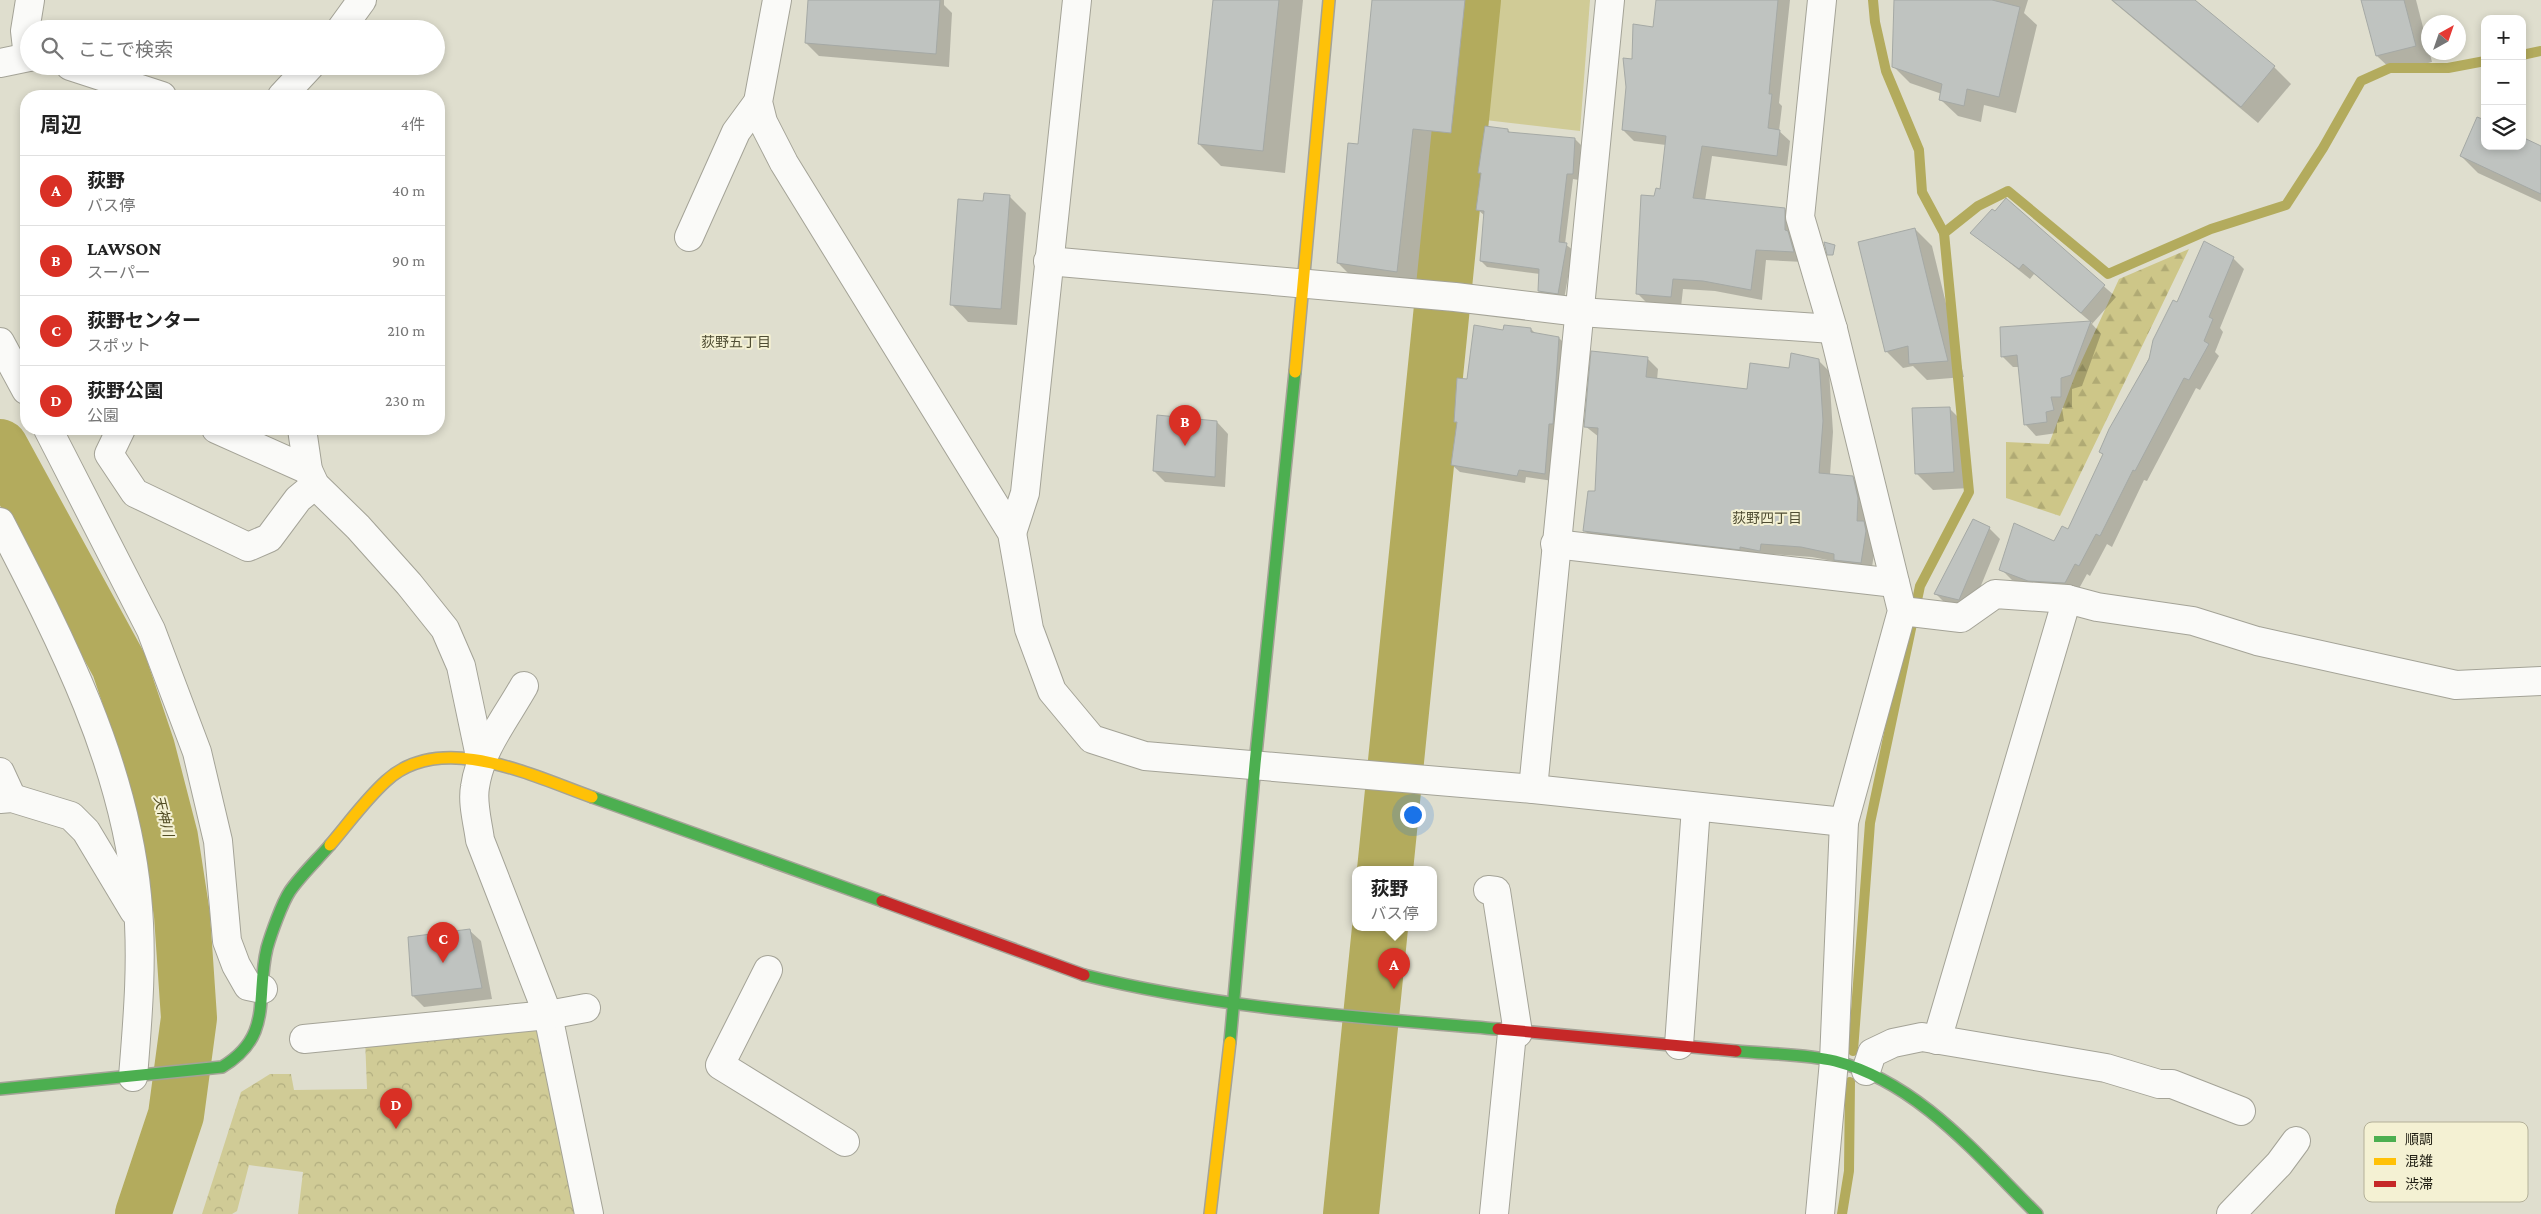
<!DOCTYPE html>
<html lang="ja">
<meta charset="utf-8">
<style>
:root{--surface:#fff;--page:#f2f2f2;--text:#222;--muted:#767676;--line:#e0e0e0;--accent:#d93025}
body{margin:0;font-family:"Crimson Pro","Noto Sans JP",serif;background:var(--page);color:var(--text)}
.controls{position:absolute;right:15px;top:15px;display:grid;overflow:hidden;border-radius:10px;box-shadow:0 2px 8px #0003}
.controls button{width:45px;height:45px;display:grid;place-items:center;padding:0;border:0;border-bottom:1px solid var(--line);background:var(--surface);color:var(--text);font:25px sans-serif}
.compass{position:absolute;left:2421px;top:15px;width:45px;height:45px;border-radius:50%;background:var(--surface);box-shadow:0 2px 8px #0003;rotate:40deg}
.you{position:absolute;left:1412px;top:814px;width:18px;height:18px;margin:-12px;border:4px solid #fff;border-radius:50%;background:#1a73e8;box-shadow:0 0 0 8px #1a73e833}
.badge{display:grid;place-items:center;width:32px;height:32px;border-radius:50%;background:var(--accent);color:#fff;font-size:16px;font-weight:700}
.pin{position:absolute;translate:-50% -41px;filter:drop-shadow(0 1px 2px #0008)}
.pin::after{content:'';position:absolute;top:26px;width:18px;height:15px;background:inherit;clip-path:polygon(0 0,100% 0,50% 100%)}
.popup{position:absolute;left:1352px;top:866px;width:85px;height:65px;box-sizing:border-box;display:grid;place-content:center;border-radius:10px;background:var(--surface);filter:drop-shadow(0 1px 4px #0005);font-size:16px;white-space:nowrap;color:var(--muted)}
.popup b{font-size:19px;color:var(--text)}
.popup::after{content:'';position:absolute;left:50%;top:100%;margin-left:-10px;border:10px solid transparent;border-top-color:var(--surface)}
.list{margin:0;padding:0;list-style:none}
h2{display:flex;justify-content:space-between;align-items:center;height:65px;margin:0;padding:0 20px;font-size:21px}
h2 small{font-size:16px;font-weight:400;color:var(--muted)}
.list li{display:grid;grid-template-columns:32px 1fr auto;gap:15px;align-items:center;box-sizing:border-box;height:70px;padding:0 20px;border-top:1px solid var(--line)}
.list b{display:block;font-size:19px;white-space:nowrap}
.list p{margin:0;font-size:16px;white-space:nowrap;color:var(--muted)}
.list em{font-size:16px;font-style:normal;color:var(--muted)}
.icon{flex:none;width:28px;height:28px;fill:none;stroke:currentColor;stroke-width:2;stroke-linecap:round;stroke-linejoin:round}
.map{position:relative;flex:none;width:2541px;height:1214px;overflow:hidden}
.search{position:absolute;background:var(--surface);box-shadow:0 2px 8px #0003;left:20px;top:20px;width:425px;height:55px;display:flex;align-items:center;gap:12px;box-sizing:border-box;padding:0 18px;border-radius:28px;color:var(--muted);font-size:19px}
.panel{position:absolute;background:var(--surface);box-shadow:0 2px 8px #0003;left:20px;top:90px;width:425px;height:345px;border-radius:20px}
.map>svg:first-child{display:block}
</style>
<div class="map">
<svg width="2541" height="1214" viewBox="0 0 2541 1214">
<defs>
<pattern id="forest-firs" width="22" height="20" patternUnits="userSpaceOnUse" patternTransform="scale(1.25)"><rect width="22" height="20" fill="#cdc688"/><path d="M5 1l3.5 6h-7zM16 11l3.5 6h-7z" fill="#b0aa74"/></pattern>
<pattern id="park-crowns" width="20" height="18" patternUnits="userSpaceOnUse" patternTransform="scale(1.25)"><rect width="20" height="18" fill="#d0cb96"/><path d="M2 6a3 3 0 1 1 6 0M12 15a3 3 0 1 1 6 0" fill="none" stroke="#b2ae80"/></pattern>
</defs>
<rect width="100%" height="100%" fill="#dfdece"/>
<!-- green -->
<path fill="#d0cb96" d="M1497 0H1590L1580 131 1485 120Z"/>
<!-- forest -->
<path fill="url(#forest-firs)" d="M2189 249 2060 516 2006 498V442L2049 444 2076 373 2119 279Z"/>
<!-- park -->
<path fill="url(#park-crowns)" d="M526 1024 537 1030 546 1055 580 1214H298L303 1172 249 1165 237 1211 232 1214H202L241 1092 270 1074H291L294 1090 367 1089 365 1038Z"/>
<!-- shadow -->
<g fill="#0003">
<path d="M809 0H944V5L952 13 949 67 819 56 806 43Z"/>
<path d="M1215 0H1303L1285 173 1221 166 1199 144Z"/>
<path d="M1373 0H1486L1471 152 1432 148 1417 291 1358 283 1338 263 1359 145Z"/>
<path d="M1657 0H1790L1779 103 1782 106 1779 131 1790 141 1787 166 1712 156 1705 201 1785 209 1795 220 1804 262 1766 260 1762 300 1715 291 1683 289 1681 307 1648 304 1637 293 1655 198 1661 190 1666 145 1634 141 1623 130 1633 60 1654 28Z"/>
<path d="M1896 0H2028L2024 13 2037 25 2016 113 1984 105 1981 122 1958 116 1941 100 1942 94 1910 83 1893 66Z"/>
<path d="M2111 0H2193L2274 67 2291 84 2258 123Z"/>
<path d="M2363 0H2416L2432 62 2394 72 2377 56Z"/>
<path d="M1508 130 1511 134 1575 139 1581 145 1579 180 1573 179 1565 244 1573 250 1564 299 1545 297 1539 291 1540 274 1487 267 1481 261 1485 216 1477 209 1482 176 1479 173Z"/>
<path d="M2485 146 2541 147V202L2478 173 2461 156Z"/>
<path d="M1009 196 1026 213 1017 325 968 322 952 305 984 202Z"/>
<path d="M2006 200 2116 297 2092 324 2101 334 2082 386 2072 389V407L2062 408 2064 421 2057 423V433L2036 436 2025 424 2019 367H2013L2002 356 2001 328 2092 323 2034 274 2030 279 1972 233Z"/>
<path d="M1915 229 1932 246 1964 377 1927 380 1913 366 1903 368 1886 351Z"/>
<path d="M2233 258 2244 269 2220 328 2223 332 2215 352 2219 356 2200 390 2196 388 2147 481 2144 480 2112 547 2107 544 2090 576 2087 574 2076 594 2040 591 2012 580 2001 569 2054 543 2068 530 2104 455 2100 452 2177 304Z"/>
<path d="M1531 329 1536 334 1559 338 1567 346 1553 481 1526 477 1525 483 1460 472 1452 465 1458 424 1456 421 1468 380 1504 331Z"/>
<path d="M1647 358 1658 369 1657 380 1748 390 1790 369 1818 360 1829 371 1833 432 1830 475 1852 477 1863 488 1876 542 1871 573 1846 571 1838 562 1812 557 1771 554 1770 561 1595 541 1584 530 1596 493 1599 437 1585 426Z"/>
<path d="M1949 408 1966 425 1970 488 1933 490 1916 473Z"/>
<path d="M1217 422 1228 434 1225 487 1165 482 1154 471Z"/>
<path d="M1989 528 2000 539 1971 610 1947 605 1936 594Z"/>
<path d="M469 930 481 941 492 999 424 1007 413 996Z"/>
</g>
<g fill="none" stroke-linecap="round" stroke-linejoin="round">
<!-- stream -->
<g stroke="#b3ab5d" stroke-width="10">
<path d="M1873 0 1875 22 1886 71 1919 150 1922 192 1944 233"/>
<path d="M2522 55 2541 51"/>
<path d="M1853 1051 1870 823 1920 586 1969 492 1944 233 1978 206 2008 191 2108 274 2211 229 2286 205 2323 148 2361 81 2390 68H2448L2485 61"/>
<path d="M1842 1214 1849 1171 1850 1082"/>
</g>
<!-- river -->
<g stroke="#b3ab5d" stroke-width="56">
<path d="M0 447 119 665 147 748 170 837 182 915 189 1018 176 1115 143 1214"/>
<path d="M1385 870 1473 0"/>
<path d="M1351 1214 1380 928"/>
</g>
</g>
<!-- building -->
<g fill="#bfc3c0" stroke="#a5a9a5">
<path d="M808 0H940L936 54 805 43Z"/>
<path d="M1213 0H1279L1263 151 1198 144Z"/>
<path d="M1372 0H1465L1451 133 1413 129 1397 272 1337 263 1348 143 1358 144Z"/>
<path d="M1656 0H1778L1769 94H1772L1768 128 1780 130 1777 156 1702 146 1693 198 1785 208V230L1788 231 1794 252 1756 250 1751 290 1703 281 1673 279 1671 297 1636 294 1641 195 1654 196 1656 188 1660 189 1666 136 1622 130 1626 87 1623 58 1632 59 1633 24 1653 27Z"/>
<path d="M1894 0H1992L2020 7 1999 97 1967 89 1964 106 1939 100 1942 84 1892 67Z"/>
<path d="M2112 0H2195L2275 66 2241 107Z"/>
<path d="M2361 0H2404L2416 46 2376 56Z"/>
<path d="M2477 117 2485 120V146H2522V137L2541 146V194L2460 156Z"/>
<path d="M1485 126 1508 129V132L1575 138 1573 174H1567L1559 242 1567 243 1558 294 1538 291 1539 269 1480 261 1484 211 1476 210 1481 173H1478Z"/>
<path d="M984 193 1010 195 1001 309 950 305 958 199 983 201Z"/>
<path d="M2006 198 2105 285 2081 313 2023 264 2019 269 1970 233 1992 209 1995 211Z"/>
<path d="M1915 228 1933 302 1948 361 1909 364 1908 346 1885 352 1858 242Z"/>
<path d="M2204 241 2234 257 2209 317 2213 319 2204 341 2209 344 2189 380 2184 378 2135 471 2133 470 2100 536 2096 534 2079 566 2075 564 2065 583 2028 581 1999 570 2014 523 2054 541 2062 526 2068 529 2103 454 2099 452 2109 429 2149 359 2153 340 2173 300 2177 302Z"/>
<path d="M1824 242 1835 245 1833 255H1827Z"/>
<path d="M2091 321 2071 375 2061 378V397H2051L2054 410 2046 412 2047 422 2024 425 2017 355 2001 357 2000 327Z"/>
<path d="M1474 325 1503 330 1504 325 1531 328V332L1559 337 1553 424H1549L1545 474 1519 470 1517 476 1451 465 1457 422H1454L1457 378 1467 379Z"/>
<path d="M1591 351 1648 357 1646 377 1747 389 1750 363 1789 368 1791 353 1819 359 1823 421 1819 473 1853 476 1858 498 1857 521H1864L1866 531 1861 563 1834 560V554L1801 547 1761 544 1760 551 1740 547V550L1583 531 1588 491H1595L1598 428 1584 427Z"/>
<path d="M1950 407 1954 472 1915 474 1912 408Z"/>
<path d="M1157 415 1217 421 1215 477 1153 471Z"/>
<path d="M1973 519 1990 527 1959 600 1934 594Z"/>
<path d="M470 929 482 988 412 996 408 937Z"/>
</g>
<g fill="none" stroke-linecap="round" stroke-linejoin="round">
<defs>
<g id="street">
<path d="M777 0 758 102 763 122 784 163 1012 533 1029 629 1052 691 1092 739 1145 756 1533 789 1844 822"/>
<path d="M341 29 362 0"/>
<path d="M28 57 25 31 30 0"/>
<path d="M0 63 29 57"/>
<path d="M70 66 162 96"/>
<path d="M282 96 310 66"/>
<path d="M689 237 736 132 758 102"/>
<path d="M1048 261 1455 297 1580 312 1833 329"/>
<path d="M0 342 26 390"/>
<path d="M48 429 151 630 197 752 218 841 227 941 236 965 248 986 263 989"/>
<path d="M121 429 109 454 135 493 248 547 269 538 298 499 315 485"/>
<path d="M216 429 308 470"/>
<path d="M302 429 308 470 315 485 358 527 409 584 445 629 461 666 481 761"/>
<path d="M0 522C61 640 124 761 137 896 143 956 138 1016 133 1077"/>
<path d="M1012 533 1025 493 1077 0"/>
<path d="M1555 544 1895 583"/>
<path d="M1902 611 1961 618 1995 594 2067 599 2097 607 2193 621 2257 641 2456 685 2541 681"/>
<path d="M524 686C506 718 480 750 475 787 472 803 478 824 480 840L548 1015 589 1214"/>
<path d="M0 772 12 798"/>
<path d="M1533 789 1610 0"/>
<path d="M0 799 12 798 71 816 86 831 134 911"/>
<path d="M1488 890 1496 891 1518 1033"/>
<path d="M768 970 720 1065 845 1142"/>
<path d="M304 1039 548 1015 586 1008"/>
<path d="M1937 1040 2067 599"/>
<path d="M1679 1045 1696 807"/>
<path d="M1866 1071 1872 1053 1893 1043 1922 1037 2106 1068 2159 1084H2172L2241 1111"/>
<path d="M1494 1214 1512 1033"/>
<path d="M1820 1214 1834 1061 1844 822 1902 611 1833 329 1800 217 1822 0"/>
<path d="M2231 1214 2279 1164 2296 1141"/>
</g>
<g id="fast">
<path d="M592 797 882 901"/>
<path d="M1084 975C1219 1009 1360 1017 1498 1029"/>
<path d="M1230 1042 1255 764 1295 372"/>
<path d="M1736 1051C1767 1054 1807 1054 1835 1061 1919 1083 1978 1156 2037 1214"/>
<path d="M0 1089 222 1067C274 1036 255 997 267 948 271 934 282 903 290 891 301 875 317 860 330 845"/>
</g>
<g id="slow">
<path d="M1295 372 1329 0"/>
<path d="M330 845C348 824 365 800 386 781 441 730 533 776 592 797"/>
<path d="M1210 1214 1230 1042"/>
</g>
<g id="jam">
<path d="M882 901 1084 975"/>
<path d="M1498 1029 1736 1051"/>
</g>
</defs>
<!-- street casing -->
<use href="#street" stroke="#a4a397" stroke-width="30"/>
<!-- fast casing -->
<use href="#fast" stroke="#a4a397" stroke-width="14"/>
<!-- slow casing -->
<use href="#slow" stroke="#a4a397" stroke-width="14"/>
<!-- jam casing -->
<use href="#jam" stroke="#a4a397" stroke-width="14"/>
<!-- street -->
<use href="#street" stroke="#fafaf8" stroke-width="28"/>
<!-- fast -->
<use href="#fast" stroke="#4caf50" stroke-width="11"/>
<!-- slow -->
<use href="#slow" stroke="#ffc107" stroke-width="11"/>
<!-- jam -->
<use href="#jam" stroke="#c62828" stroke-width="11"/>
</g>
<g text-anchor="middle" stroke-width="4" stroke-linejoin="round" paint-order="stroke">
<!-- neighbourhood labels -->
<g font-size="14" fill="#4f4d33" stroke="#f4f1d3">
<text x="736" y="347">荻野五丁目</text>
<text x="1767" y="523">荻野四丁目</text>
</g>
<!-- water labels -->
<g font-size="14" font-style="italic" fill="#534e25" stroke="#f4f1d3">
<text transform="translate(164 816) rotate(76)" y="5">天神川</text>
</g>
</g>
<!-- legend -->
<rect x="2364" y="1122" width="164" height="80" rx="8" fill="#f4f1d3" stroke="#b4b199" stroke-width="1"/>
<rect x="2374" y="1136" width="22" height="6" fill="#4caf50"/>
<rect x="2374" y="1158" width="22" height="7" fill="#ffc107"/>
<rect x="2374" y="1181" width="22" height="6" fill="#c62828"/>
<g font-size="14" fill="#1e1d12">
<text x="2405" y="1144">順調</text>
<text x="2405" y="1166">混雑</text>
<text x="2405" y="1189">渋滞</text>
</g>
</svg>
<div class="controls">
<button>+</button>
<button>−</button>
<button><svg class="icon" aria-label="layers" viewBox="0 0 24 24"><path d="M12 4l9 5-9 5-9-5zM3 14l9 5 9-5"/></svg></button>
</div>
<svg class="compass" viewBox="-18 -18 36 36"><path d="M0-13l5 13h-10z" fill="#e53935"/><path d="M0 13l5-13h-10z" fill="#767676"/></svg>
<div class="you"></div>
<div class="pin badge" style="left:1394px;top:989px">A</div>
<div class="popup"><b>荻野</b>バス停</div>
<div class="pin badge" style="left:1185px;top:446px">B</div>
<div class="pin badge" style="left:443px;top:963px">C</div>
<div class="pin badge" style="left:396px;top:1129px">D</div>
<div class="search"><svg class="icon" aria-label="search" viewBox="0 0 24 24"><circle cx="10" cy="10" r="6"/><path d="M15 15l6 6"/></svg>ここで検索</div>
<section class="panel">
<h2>周辺<small>4件</small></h2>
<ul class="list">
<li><span class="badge">A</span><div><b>荻野</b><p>バス停</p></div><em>40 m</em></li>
<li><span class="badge">B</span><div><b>LAWSON</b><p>スーパー</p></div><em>90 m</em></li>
<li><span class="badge">C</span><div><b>荻野センター</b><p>スポット</p></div><em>210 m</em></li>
<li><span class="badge">D</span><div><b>荻野公園</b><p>公園</p></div><em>230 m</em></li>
</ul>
</section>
</div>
